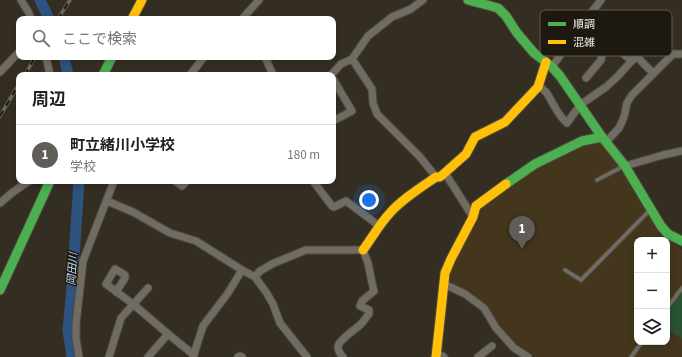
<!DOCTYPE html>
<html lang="ja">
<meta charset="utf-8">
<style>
:root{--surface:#fff;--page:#f2f2f2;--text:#202124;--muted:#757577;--line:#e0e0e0;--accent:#615e5a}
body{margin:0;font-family:"Source Sans 3","Noto Sans JP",sans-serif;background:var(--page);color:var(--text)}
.controls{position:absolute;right:12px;bottom:12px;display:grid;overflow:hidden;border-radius:8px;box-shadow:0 2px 6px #0003}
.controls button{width:36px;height:36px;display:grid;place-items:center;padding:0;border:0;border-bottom:1px solid var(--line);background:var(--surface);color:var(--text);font:20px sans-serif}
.you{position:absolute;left:369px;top:200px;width:14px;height:14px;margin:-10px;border:3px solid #fff;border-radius:50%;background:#1a73e8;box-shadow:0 0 0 6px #1a73e833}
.badge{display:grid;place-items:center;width:26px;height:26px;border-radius:50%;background:var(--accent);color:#fff;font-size:13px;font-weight:700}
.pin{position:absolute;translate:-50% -33px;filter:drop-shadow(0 1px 2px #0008)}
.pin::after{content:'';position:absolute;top:21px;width:14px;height:12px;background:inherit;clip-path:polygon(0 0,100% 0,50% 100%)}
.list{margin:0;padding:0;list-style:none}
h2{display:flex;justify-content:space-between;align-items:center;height:52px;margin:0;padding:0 16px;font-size:17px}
h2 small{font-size:13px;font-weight:400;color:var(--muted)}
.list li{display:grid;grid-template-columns:26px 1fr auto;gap:12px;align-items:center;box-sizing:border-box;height:60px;padding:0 16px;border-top:1px solid var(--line)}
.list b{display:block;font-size:15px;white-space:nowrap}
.list p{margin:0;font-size:13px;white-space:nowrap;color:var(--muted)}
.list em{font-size:13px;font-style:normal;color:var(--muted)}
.icon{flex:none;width:22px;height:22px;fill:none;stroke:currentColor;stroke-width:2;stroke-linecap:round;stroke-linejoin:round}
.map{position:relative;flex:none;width:682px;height:357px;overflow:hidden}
.search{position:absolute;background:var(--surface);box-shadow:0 2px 6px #0003;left:16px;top:16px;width:320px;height:44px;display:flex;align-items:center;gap:10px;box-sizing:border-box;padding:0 14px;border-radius:8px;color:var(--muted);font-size:15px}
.panel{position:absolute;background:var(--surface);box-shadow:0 2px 6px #0003;left:16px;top:72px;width:320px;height:112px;border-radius:8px}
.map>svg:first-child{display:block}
</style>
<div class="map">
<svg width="682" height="357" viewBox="0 0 682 357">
<rect width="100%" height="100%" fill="#342e22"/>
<!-- built -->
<path fill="#43361c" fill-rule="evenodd" d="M599 141 622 170 647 209 644 217 649 216 658 230 668 240 682 250V357H535L523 349 515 347 478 300 448 281V272L479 208 541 166 582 146ZM637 240H667V342H637Z"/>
<!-- green -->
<path fill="#285230" d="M682 292V339L667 329V313Z"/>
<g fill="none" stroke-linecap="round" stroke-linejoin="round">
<!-- river -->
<g stroke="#2f5380" stroke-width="11">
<path d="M40 0 49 19"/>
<path d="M64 57 68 75"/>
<path d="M72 357 68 330 72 288 79 181"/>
</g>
<defs>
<g id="lane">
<path d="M597 180 624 166"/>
<path d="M565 270 581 280 650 210"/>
<path d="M667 308 682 288"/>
<path d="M631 357 642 342"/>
</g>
<g id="street">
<path d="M21 0 29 13 31 19"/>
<path d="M423 0 411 9 392 17 368 36 352 59 372 89 373 103 377 114 420 157 436 177"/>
<path d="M242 19 259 0"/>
<path d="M46 57 50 75"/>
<path d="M264 57 266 59 273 75"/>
<path d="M552 67 577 31 601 0"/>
<path d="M0 72 19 52"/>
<path d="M190 75 204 57"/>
<path d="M331 75 341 64 352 59"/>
<path d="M586 78 601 60 602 55 613 45 632 61"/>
<path d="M333 79 352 111 333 121"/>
<path d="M538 85C541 88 544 90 546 92 553 102 557 115 567 123L580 105 606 87 617 77 636 56 653 73"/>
<path d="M606 142 619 128 624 117 627 103 632 95 673 54H682"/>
<path d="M625 166 663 155 682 151"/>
<path d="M445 173 473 217"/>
<path d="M175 181 182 186 187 181"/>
<path d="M313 181 332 206 334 207 346 201 374 222 379 226"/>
<path d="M107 201 133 212 170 233 196 241 242 270 255 277 266 292 273 304 280 323 307 357"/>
<path d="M0 203 13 192 29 181"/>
<path d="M255 277 260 271 274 263 306 250H363L368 263 372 283 374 291 362 301 360 306 369 310V314C366 317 364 321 361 324 356 329 340 339 338 346 338 351 340 354 343 357"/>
<path d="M444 284 465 294 484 308 496 328 514 348 528 357"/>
<path d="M116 292 125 278V275L115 269 106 284 133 304 168 334 194 355"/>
<path d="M436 353 444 357"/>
<path d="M79 357 76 339V324L83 261 114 181"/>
<path d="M109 357 121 318 148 288"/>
<path d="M148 357 168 334"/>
<path d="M193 357 203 326 228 293 242 270"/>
<path d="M238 357 240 356 242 357"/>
<path d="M478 357 492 346"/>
</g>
<g id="fast">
<path d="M468 0 498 8 506 16 517 33 534 53 552 67 560 76 602 137 625 166 661 226 668 234 682 241"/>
<path d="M103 75 112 57"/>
<path d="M506 184 535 164 582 141 602 137"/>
<path d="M0 290 50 181"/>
</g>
<g id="slow">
<path d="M132 19 142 0"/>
<path d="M363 250C372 238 379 225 389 214 402 199 420 188 436 177H440L466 154 475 137 505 122 538 87 546 62"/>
<path d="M436 357 445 273 451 259 473 217 476 206 506 184"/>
</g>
</defs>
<!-- lane casing -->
<use href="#lane" stroke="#4e493f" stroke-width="5.5"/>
<!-- street casing -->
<use href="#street" stroke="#4e493f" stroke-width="9"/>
<!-- fast casing -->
<use href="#fast" stroke="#4e493f" stroke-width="11"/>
<!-- slow casing -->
<use href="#slow" stroke="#4e493f" stroke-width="11"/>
<!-- lane -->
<use href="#lane" stroke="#706b63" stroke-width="3.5"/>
<!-- street -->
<use href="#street" stroke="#706b63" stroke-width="7"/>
<!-- fast -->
<use href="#fast" stroke="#4caf50" stroke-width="9"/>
<!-- slow -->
<use href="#slow" stroke="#ffc107" stroke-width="9"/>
<defs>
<g id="rail">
<path d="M58 19 70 0"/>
<path d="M25 75 35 57"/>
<path d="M0 116 19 84"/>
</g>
</defs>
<!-- rail casing -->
<use href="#rail" stroke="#6b675e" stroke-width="3.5"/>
<!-- rail -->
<use href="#rail" stroke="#1e1910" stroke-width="2" stroke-dasharray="6" stroke-linecap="butt"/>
</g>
<g text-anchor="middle" stroke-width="3" stroke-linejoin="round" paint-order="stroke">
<!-- water labels -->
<g font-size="11" font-style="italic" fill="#bad1f0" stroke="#1e1910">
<text transform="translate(72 269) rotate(-86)" y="4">岡田川</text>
</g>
</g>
<!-- legend -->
<rect x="540" y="10" width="132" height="46" rx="6" fill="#1e1910" stroke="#5e584e" stroke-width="1"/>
<rect x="548" y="22" width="18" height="4" fill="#4caf50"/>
<rect x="548" y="40" width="18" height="4" fill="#ffc107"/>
<g font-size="11" fill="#f2ebde">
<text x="573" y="28">順調</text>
<text x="573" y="46">混雑</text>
</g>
</svg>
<div class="controls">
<button>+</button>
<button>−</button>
<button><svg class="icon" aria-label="layers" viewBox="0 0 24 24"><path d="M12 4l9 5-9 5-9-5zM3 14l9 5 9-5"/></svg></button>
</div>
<div class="you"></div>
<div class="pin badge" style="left:522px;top:249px">1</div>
<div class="search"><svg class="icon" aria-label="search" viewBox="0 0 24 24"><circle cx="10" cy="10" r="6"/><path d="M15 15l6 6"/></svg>ここで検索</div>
<section class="panel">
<h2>周辺<small></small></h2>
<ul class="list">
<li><span class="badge">1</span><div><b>町立緒川小学校</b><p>学校</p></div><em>180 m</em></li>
</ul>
</section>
</div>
